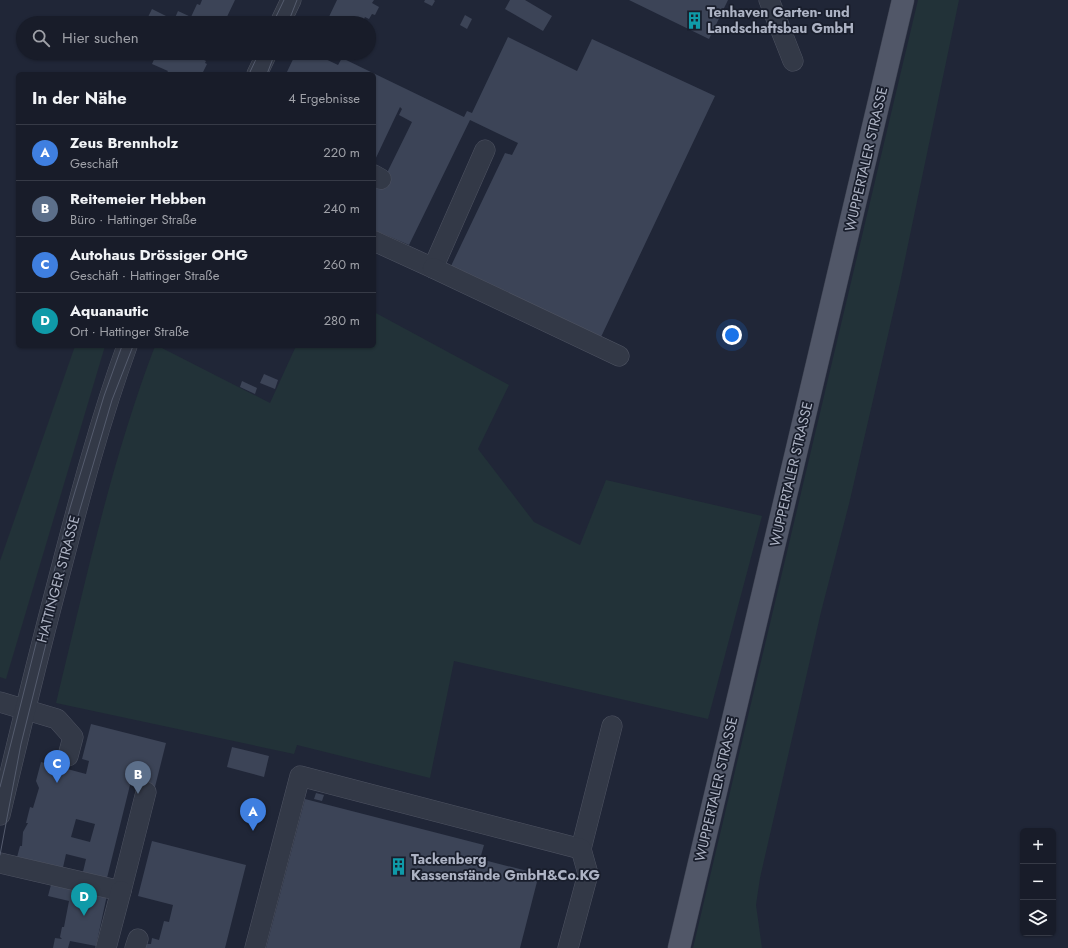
<!DOCTYPE html>
<html lang="de">
<meta charset="utf-8">
<style>
:root{--surface:#181c29;--page:#212531;--text:#f1f3f6;--muted:#9fa1a8;--line:#363a46;--accent:#ea580c}
body{margin:0;font-family:Jost,sans-serif;background:var(--page);color:var(--text)}
.controls{position:absolute;right:12px;bottom:12px;display:grid;overflow:hidden;border-radius:6px;box-shadow:0 1px 3px #0004}
.controls button{width:36px;height:36px;display:grid;place-items:center;padding:0;border:0;border-bottom:1px solid var(--line);background:var(--surface);color:var(--text);font:20px sans-serif}
.you{position:absolute;left:732px;top:335px;width:14px;height:14px;margin:-10px;border:3px solid #fff;border-radius:50%;background:#1a73e8;box-shadow:0 0 0 6px #1a73e833}
.badge{display:grid;place-items:center;width:26px;height:26px;border-radius:50%;background:var(--accent);color:#fff;font-size:13px;font-weight:700}
.pin{position:absolute;translate:-50% -33px;filter:drop-shadow(0 1px 2px #0008)}
.pin::after{content:'';position:absolute;top:21px;width:14px;height:12px;background:inherit;clip-path:polygon(0 0,100% 0,50% 100%)}
.list{margin:0;padding:0;list-style:none}
h2{display:flex;justify-content:space-between;align-items:center;height:52px;margin:0;padding:0 16px;font-size:17px}
h2 small{font-size:13px;font-weight:400;color:var(--muted)}
.list li{display:grid;grid-template-columns:26px 1fr auto;gap:12px;align-items:center;box-sizing:border-box;height:56px;padding:0 16px;border-top:1px solid var(--line)}
.list b{display:block;font-size:15px;white-space:nowrap}
.list p{margin:0;font-size:13px;white-space:nowrap;color:var(--muted)}
.list em{font-size:13px;font-style:normal;color:var(--muted)}
.icon{flex:none;width:22px;height:22px;fill:none;stroke:currentColor;stroke-width:2;stroke-linecap:round;stroke-linejoin:round}
.map{position:relative;flex:none;width:1068px;height:948px;overflow:hidden}
.search{position:absolute;background:var(--surface);box-shadow:0 1px 3px #0004;left:16px;top:16px;width:360px;height:44px;display:flex;align-items:center;gap:10px;box-sizing:border-box;padding:0 14px;border-radius:22px;color:var(--muted);font-size:15px}
.panel{position:absolute;background:var(--surface);box-shadow:0 1px 3px #0004;left:16px;top:72px;width:360px;height:276px;border-radius:6px}
.map>svg:first-child{display:block}
</style>
<div class="map">
<svg width="1068" height="948" viewBox="0 0 1068 948">
<rect width="100%" height="100%" fill="#202637"/>
<!-- green -->
<g fill="#223238">
<path d="M918 0H959L900 283 849 504 821 612 760 878 756 905 762 948H693Z"/>
<path d="M374 312 509 385 478 449 534 522 580 545 606 480 762 516 708 719 454 661 430 778 297 745 294 754 56 703C85 583 111 461 155 346H158L270 403 296 346H374Z"/>
<path d="M75 346H105L6 679 0 677V561Z"/>
</g>
<!-- building -->
<g fill="#3c4457" fill-rule="evenodd">
<path d="M202 0H235L224 23H145L152 9 174 20 178 11 191 17 197 4 200 5Z"/>
<path d="M337 0H374L372 3 379 7 375 15 372 14 369 19 365 17 362 23 348 17 346 20 353 23H326Z"/>
<path d="M425 0H434L435 1 432 6 424 2Z"/>
<path d="M510 0H525L552 16 543 31 505 9Z"/>
<path d="M629 0H728L709 39Z"/>
<path d="M465 15 472 19 467 29 460 25Z"/>
<path d="M508 37 577 71 592 39 715 96 601 337 451 266 505 153 512 155 518 143 470 120 409 245 374 230V182L381 185 412 122 399 115 402 109 400 107 374 162V74H286L296 53H313L338 65 342 58 464 117 467 111 472 113Z"/>
<path d="M157 53H191L206 61 205 63 207 64 202 74H166L168 71 152 64Z"/>
<path d="M264 374 278 380 275 389 260 383Z"/>
<path d="M242 381 257 388 255 394 240 387Z"/>
<path d="M91 724 166 743 155 787 131 781 106 882 82 876 86 859 66 854 62 872 16 861 20 846H22L23 832 28 823H26L30 807 33 808 39 788 36 781 41 762 86 774 89 761 82 759ZM76 819 95 824 90 842 71 837Z"/>
<path d="M232 747 269 756 264 777 227 767Z"/>
<path d="M316 793 324 795 322 801 314 799Z"/>
<path d="M305 799 484 845 480 859 539 874 520 948H266Z"/>
<path d="M152 841 246 865 225 948H144L147 944H151L152 938 159 940 164 921 169 922 173 905 138 896Z"/>
<path d="M52 881 107 895 96 946 70 941 68 948H53L55 938 62 939 60 937 62 927H64L69 901 48 896Z"/>
</g>
<g fill="none" stroke-linecap="round" stroke-linejoin="round">
<defs>
<g id="minor">
<path d="M769 0 793 61"/>
<path d="M280 23 291 0"/>
<path d="M257 74 267 53"/>
<path d="M374 175 381 179"/>
<path d="M374 241 433 268 485 150"/>
<path d="M433 268 619 356"/>
<path d="M0 702 57 719 73 737 68 756"/>
<path d="M0 815C19 734 39 653 60 573 80 496 100 420 127 346"/>
<path d="M581 849 612 726"/>
<path d="M0 863 121 891 146 792"/>
<path d="M106 948 121 891"/>
<path d="M135 948 138 939"/>
<path d="M255 948 300 776 581 849 588 874 568 948"/>
</g>
<path id="major" d="M679 948 903 0"/>
</defs>
<!-- minor casing -->
<use href="#minor" stroke="#4e5362" stroke-width="21"/>
<!-- major casing -->
<use href="#major" stroke="#3d4251" stroke-width="23"/>
<!-- minor -->
<use href="#minor" stroke="#333947" stroke-width="20"/>
<!-- major -->
<use href="#major" stroke="#515768" stroke-width="22"/>
<!-- tram -->
<g stroke="#555c6e" stroke-width="1">
<path d="M273 23 284 0"/>
<path d="M288 23 297 0"/>
<path d="M249 74 259 53"/>
<path d="M267 74 275 53"/>
<path d="M0 787 70 508 104 396 122 346"/>
<path d="M0 855 21 744 76 523 112 400 133 346"/>
</g>
</g>
<!-- icons -->
<defs>
<symbol id="building-bare" viewBox="-9 -9 18 18"><path d="M-4-6H4V6H1V3H-1V6H-4ZM-2.5-4.3h1.7v1.8h-1.7ZM.8-4.3h1.7v1.8H.8ZM-2.5-1h1.7V.8h-1.7ZM.8-1h1.7V.8H.8Z" fill="#0f9aa8" stroke="#191e2c" stroke-width="2.5" paint-order="stroke"/></symbol>
</defs>
<g fill-rule="evenodd">
<use href="#building-bare" x="682" y="8" width="25" height="25"/>
<use href="#building-bare" x="386" y="854" width="25" height="25"/>
</g>
<g text-anchor="middle" stroke-width="3.5" stroke-linejoin="round" paint-order="stroke">
<!-- poi labels -->
<g font-size="14" font-weight="bold" fill="#adb3c4" stroke="#191e2c" text-anchor="start">
<text x="707" y="17">Tenhaven Garten- und<tspan x="707" dy="16">Landschaftsbau GmbH</tspan></text>
<text x="411" y="864">Tackenberg<tspan x="411" dy="16">Kassenstände GmbH&amp;Co.KG</tspan></text>
</g>
<!-- street labels -->
<g font-size="14" fill="#adb3c4" stroke="#191e2c">
<text transform="translate(866 159) rotate(-77)" y="5">WUPPERTALER STRASSE</text>
<text transform="translate(791 474) rotate(-77)" y="5">WUPPERTALER STRASSE</text>
<text transform="translate(58 579) rotate(-75)" y="5">HATTINGER STRASSE</text>
<text transform="translate(716 789) rotate(-77)" y="5">WUPPERTALER STRASSE</text>
</g>
</g>
</svg>
<div class="controls">
<button>+</button>
<button>−</button>
<button><svg class="icon" aria-label="layers" viewBox="0 0 24 24"><path d="M12 4l9 5-9 5-9-5zM3 14l9 5 9-5"/></svg></button>
</div>
<div class="you"></div>
<div class="pin badge" style="left:253px;top:831px;background:#3f7fe0">A</div>
<div class="pin badge" style="left:138px;top:794px;background:#5c6f8a">B</div>
<div class="pin badge" style="left:57px;top:783px;background:#3f7fe0">C</div>
<div class="pin badge" style="left:84px;top:916px;background:#0f9aa8">D</div>
<div class="search"><svg class="icon" aria-label="search" viewBox="0 0 24 24"><circle cx="10" cy="10" r="6"/><path d="M15 15l6 6"/></svg>Hier suchen</div>
<section class="panel">
<h2>In der Nähe<small>4 Ergebnisse</small></h2>
<ul class="list">
<li><span class="badge" style="background:#3f7fe0">A</span><div><b>Zeus Brennholz</b><p>Geschäft</p></div><em>220 m</em></li>
<li><span class="badge" style="background:#5c6f8a">B</span><div><b>Reitemeier Hebben</b><p>Büro · Hattinger Straße</p></div><em>240 m</em></li>
<li><span class="badge" style="background:#3f7fe0">C</span><div><b>Autohaus Drössiger OHG</b><p>Geschäft · Hattinger Straße</p></div><em>260 m</em></li>
<li><span class="badge" style="background:#0f9aa8">D</span><div><b>Aquanautic</b><p>Ort · Hattinger Straße</p></div><em>280 m</em></li>
</ul>
</section>
</div>
